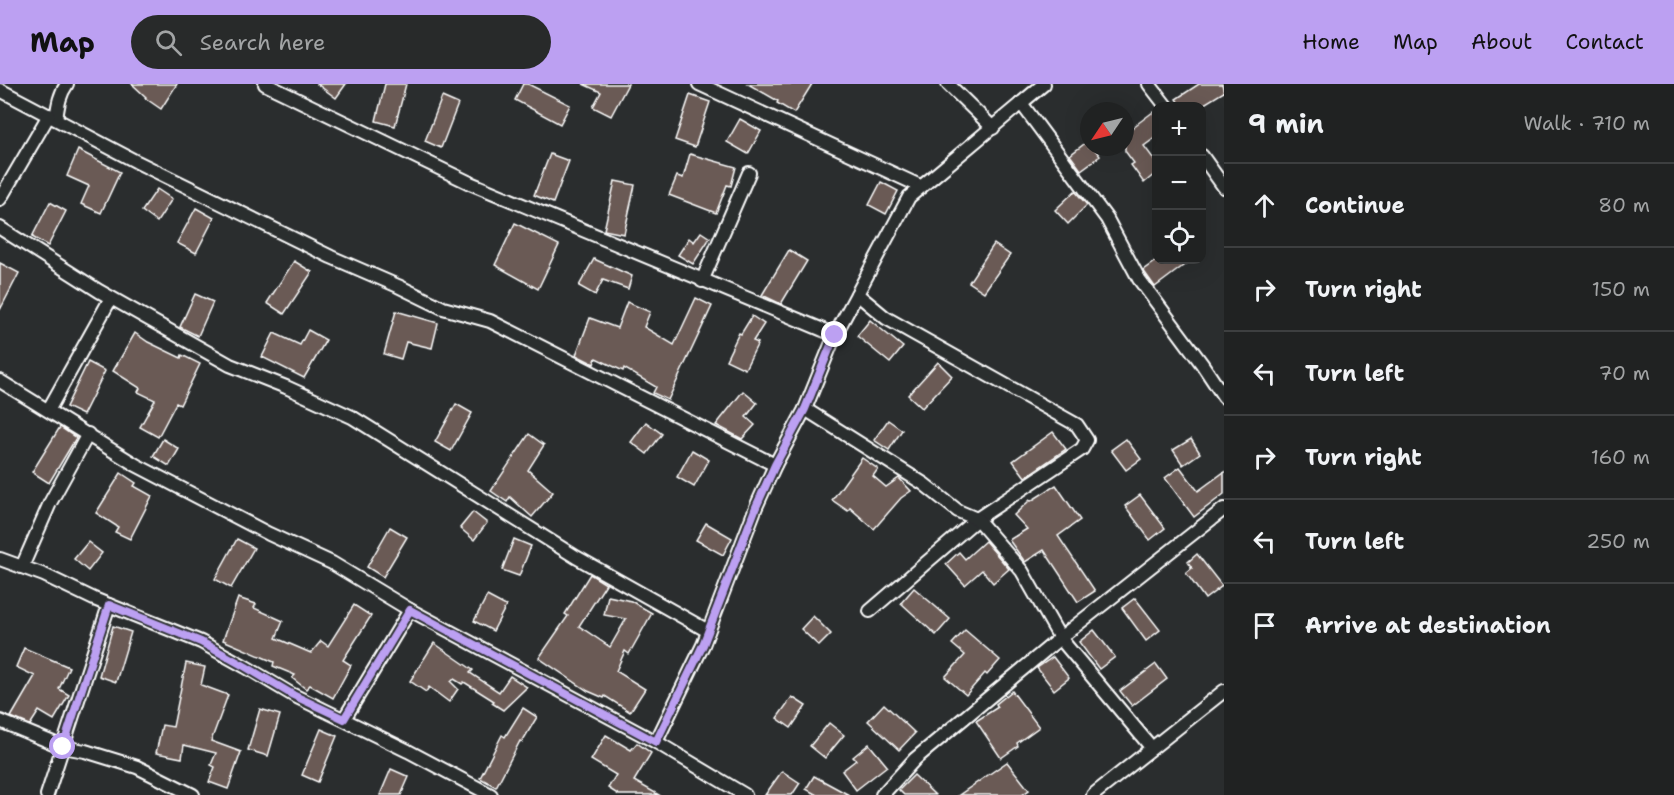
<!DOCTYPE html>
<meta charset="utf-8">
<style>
:root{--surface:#202222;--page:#282a2a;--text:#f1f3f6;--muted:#a2a4a5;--line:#3d3f40;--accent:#bca0f2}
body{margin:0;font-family:"Shantell Sans",sans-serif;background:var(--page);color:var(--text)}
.controls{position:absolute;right:18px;top:18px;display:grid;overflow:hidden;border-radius:12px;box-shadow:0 6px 24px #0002}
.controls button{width:54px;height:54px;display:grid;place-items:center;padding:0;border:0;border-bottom:2px solid var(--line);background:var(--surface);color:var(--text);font:30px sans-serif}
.compass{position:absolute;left:1080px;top:18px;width:54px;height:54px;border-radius:50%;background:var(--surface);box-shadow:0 6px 24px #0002;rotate:235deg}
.stop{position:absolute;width:18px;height:18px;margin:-14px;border:4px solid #bca0f2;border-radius:50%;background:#fff}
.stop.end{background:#bca0f2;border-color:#fff;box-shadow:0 2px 6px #0008}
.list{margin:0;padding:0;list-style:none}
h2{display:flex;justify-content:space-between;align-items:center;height:78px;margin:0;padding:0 24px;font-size:26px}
h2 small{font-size:20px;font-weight:400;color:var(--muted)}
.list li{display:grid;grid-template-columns:39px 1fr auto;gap:18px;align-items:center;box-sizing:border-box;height:84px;padding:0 24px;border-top:2px solid var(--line)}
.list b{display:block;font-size:22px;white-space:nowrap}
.list em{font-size:20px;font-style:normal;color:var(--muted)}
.icon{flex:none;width:33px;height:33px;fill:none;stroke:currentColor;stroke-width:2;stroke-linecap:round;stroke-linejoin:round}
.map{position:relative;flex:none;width:1224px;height:711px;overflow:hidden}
header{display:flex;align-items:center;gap:36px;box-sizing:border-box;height:84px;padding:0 30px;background:var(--accent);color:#111}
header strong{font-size:28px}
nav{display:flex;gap:33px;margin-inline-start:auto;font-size:21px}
.search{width:420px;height:54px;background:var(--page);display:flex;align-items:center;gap:15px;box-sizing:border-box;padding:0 21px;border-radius:33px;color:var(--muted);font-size:22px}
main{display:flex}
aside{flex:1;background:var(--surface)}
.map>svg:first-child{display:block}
</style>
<header>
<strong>Map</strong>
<div class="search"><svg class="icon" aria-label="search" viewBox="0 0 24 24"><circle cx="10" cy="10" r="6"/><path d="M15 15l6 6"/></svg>Search here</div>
<nav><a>Home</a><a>Map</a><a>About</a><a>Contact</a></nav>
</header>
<main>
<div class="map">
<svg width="1224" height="711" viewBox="0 0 1224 711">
<rect width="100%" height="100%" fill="#2a2d2e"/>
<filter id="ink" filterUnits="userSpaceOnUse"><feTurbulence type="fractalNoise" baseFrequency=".0167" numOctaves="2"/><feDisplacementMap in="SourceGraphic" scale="12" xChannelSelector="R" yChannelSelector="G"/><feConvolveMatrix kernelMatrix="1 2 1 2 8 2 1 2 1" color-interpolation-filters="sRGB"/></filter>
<g filter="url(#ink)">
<!-- building -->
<g fill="#6b5a54" stroke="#fff" stroke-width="1.5">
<path d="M132 0H177L161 25 145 14 146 13Z"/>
<path d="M317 0H346L336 14Z"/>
<path d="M385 0H406L395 42 376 37Z"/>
<path d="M523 0H528L570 21 560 40 515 16Z"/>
<path d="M583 0H628L611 32 593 23 601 8Z"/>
<path d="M748 0H812L794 29 777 19 778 17Z"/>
<path d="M1199 0H1222L1224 8 1201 22H1181L1176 15Z"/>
<path d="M690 11 710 18 695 63 675 56Z"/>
<path d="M442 13 458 20 441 64 425 57Z"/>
<path d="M1153 28 1156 33V53L1144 62 1156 78V89L1144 99 1131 81 1134 79 1125 67V49Z"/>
<path d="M740 35 761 47 748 70 727 58Z"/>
<path d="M1088 57 1089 63H1093L1100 72 1081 86 1070 71Z"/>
<path d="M78 66 120 88 101 129 81 120 89 102 67 92Z"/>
<path d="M550 70 569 77 553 119 534 111Z"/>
<path d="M690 70 736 83 731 102 727 101 716 129 669 111 677 92 683 94Z"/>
<path d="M615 97 635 101 624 150 604 146Z"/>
<path d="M881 98 898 107 886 130 869 121Z"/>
<path d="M157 105 172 115 157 138 142 127Z"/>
<path d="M1075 107 1087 121 1068 140 1055 126Z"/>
<path d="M50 118 66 127 48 162 32 153Z"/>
<path d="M196 124 214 134 196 169 177 159Z"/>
<path d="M515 139 559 161 538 205 495 181Z"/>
<path d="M701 148 710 154 693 180 678 171 689 154 694 158Z"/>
<path d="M994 160 1010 171 984 208 969 198Z"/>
<path d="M789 166 807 177 781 220 762 211Z"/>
<path d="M594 175 632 192 628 205 603 196 595 211 579 202Z"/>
<path d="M1157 176H1191L1155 203 1143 186Z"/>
<path d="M294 177 312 188 284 230 267 219Z"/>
<path d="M0 179 19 189 0 226Z"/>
<path d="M195 210 213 218 198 252 180 243Z"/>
<path d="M696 214 712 222 668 316 653 309 656 303 624 284 623 287 596 274 594 280 576 271 590 234 617 244 627 218 650 228 644 243 674 261Z"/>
<path d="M396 227 438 239 432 264 406 258 401 275 384 270Z"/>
<path d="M752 232 764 240 753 257 758 259 745 285 726 276 739 249 741 250Z"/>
<path d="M870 236 903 263 890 279 857 252Z"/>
<path d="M308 246 326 256 304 294 262 273 274 249 300 261Z"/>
<path d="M135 249 148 258 181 274 182 271 200 280 180 321 176 319 158 353 140 343 155 316 138 308 140 304 113 287Z"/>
<path d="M88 278 105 287 83 331 66 323Z"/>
<path d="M938 278 952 292 922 324 908 311Z"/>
<path d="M743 307 757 319 746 333 755 341 742 355 716 341Z"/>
<path d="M456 320 472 329 451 367 435 358Z"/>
<path d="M888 336 902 346 889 366 874 356Z"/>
<path d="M646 338 662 350 647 370 631 358Z"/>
<path d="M60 343 76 354 49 399 32 388Z"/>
<path d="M1053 348 1066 365 1025 393 1013 377Z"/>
<path d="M529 350 544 361 528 386 553 408 532 433 510 413 507 418 491 407Z"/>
<path d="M163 355 179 365 169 382 153 372Z"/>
<path d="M1126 355 1141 375 1126 386 1111 366Z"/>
<path d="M1191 355 1200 369 1183 381 1173 366Z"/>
<path d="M692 366 709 376 694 403 677 393Z"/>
<path d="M862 374 878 385 873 392 886 403 899 394 911 407 901 414 874 445 850 424 848 427 832 416Z"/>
<path d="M1180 383 1198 407 1224 388V410L1194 433 1165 394Z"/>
<path d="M121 389 136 399 134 402 152 412 130 455 115 448 118 443 96 429Z"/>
<path d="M1056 401 1080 436 1058 452 1095 507 1078 518 1044 466 1025 478 1009 456 1027 445 1014 431 1030 416 1031 417Z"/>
<path d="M1140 411 1165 444 1150 456 1125 422Z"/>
<path d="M473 428 487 439 474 456 460 444Z"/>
<path d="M706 439 732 454 723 471 696 456Z"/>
<path d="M390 443 407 453 383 493 367 483Z"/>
<path d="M237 455 254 464 231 504 215 495Z"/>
<path d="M514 455 531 462 519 492 502 486Z"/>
<path d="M985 457 1009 485 993 499 982 486 965 501 946 480 959 468 965 475Z"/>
<path d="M88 458 102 469 88 487 74 475Z"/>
<path d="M1197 470 1222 502 1205 515 1186 489 1192 484 1188 478Z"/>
<path d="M590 490 606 500 579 542 610 563 626 535 604 531 608 512 631 517 652 529 629 570 625 567 616 587 645 605 630 628 605 612 604 614 588 607 539 574 568 532 565 530Z"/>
<path d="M914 504 950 535 936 551 901 519Z"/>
<path d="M487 512 506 522 493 547 474 537Z"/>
<path d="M238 514 256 520 254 524 283 537 276 554 311 569 321 557 328 562 354 521 371 532 343 576 351 581 333 614 310 601 306 605 292 594 295 591 273 582 274 578 223 556Z"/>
<path d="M1135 514 1160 546 1146 557 1122 524Z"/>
<path d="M813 532 831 550 819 562 801 545Z"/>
<path d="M113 542 131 548 116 598 99 592Z"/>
<path d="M965 546 1000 576 987 591 985 589 966 611 945 593 965 571 952 560Z"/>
<path d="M1094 546 1115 573 1099 585 1079 558Z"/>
<path d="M434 559 473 586 470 589 499 608 510 592 527 603 503 626 492 619 494 617 464 598 462 600 454 595 451 598 458 605 449 618 429 603 426 608 410 597Z"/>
<path d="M24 564 69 583 59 605 69 611 54 636 39 627 30 641 11 633 35 592 16 583Z"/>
<path d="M1053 573 1069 594 1054 606 1037 584Z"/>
<path d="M186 579 205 583 201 601 228 611 211 657 241 668 228 705 209 698 215 683 211 681 216 669 184 661 182 674 156 669 162 641 173 643Z"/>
<path d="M1156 580 1167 595 1132 622 1120 607Z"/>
<path d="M1012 607 1039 643 1017 659 1018 662 1001 674 976 637 998 623 996 620Z"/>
<path d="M792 613 806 622 791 644 777 634Z"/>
<path d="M884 620 915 649 899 666 868 637Z"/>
<path d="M523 624 537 633 522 658 520 657 496 703 480 694 502 651 505 653Z"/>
<path d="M260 625 280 631 268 672 248 666Z"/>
<path d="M829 639 844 651 825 674 810 662Z"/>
<path d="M321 645 337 652 318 698 302 691Z"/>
<path d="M606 651 631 666 637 659 651 669 634 697 659 711H619L608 704 616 691 591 676Z"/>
<path d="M869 660 887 682 856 706 842 687 856 676 853 673Z"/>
<path d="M1007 678 1029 706 1022 711H959Z"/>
<path d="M391 685 409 693 401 711H380Z"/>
<path d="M782 687 800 699 792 711H765Z"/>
<path d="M914 691 935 711H904L899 706Z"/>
<path d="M814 692 849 711H817L806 705Z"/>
</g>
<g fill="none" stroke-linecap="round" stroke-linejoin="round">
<defs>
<g id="minor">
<path d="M265 0 470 99 835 251"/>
<path d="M699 0 920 102"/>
<path d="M948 0 993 44"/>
<path d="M1149 0 1166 22"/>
<path d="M0 6 137 78 331 173 398 202 443 224 490 237 775 381"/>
<path d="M1021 19 1107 135 1139 195 1202 280 1224 313"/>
<path d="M56 35C58 22 59 11 67 0"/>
<path d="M1202 72 1224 103"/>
<path d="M0 115 49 31"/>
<path d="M0 144 99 207 230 281 286 303 352 333 576 473 708 547"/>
<path d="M702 197 749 89"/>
<path d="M857 210 886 234 1077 341 1087 356 1082 365 977 435 870 527"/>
<path d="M0 297 136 381 269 450 332 479 410 526 656 658 745 711"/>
<path d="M49 325 111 214"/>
<path d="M805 325 924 400 958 427 977 435 1022 487 1060 554 1151 663"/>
<path d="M0 475 44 491 94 515 201 558 246 583 293 611 408 667 491 711"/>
<path d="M22 483 50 419 88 350"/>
<path d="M344 635 410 526"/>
<path d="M0 637 63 663 85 667 137 683 193 711"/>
<path d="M656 658 703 561 756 423 775 381 805 325 835 251 909 113 1044 0"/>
<path d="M47 711 109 521"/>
<path d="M882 711 915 675 1060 554 1224 425"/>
<path d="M1093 711 1224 607"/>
</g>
</defs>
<!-- minor casing -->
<use href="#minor" stroke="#fff" stroke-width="16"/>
<!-- minor -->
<use href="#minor" stroke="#2a2d2e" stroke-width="12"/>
</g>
</g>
<g fill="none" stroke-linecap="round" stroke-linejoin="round" filter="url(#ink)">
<!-- route -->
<path stroke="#bca0f2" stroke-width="8" d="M63 663 109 521 201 558 246 583 293 611 344 635 410 526 656 658 703 561 756 423 775 381 805 325 835 251"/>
</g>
</svg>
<div class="controls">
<button>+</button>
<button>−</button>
<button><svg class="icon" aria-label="locate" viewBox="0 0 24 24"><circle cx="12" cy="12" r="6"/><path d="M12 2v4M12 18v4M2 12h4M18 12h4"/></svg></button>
</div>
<svg class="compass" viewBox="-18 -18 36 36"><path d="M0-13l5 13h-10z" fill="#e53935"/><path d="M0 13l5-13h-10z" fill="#a2a4a5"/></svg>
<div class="stop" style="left:63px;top:663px"></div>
<div class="stop end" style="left:835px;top:251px"></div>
</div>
<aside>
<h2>9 min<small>Walk · 710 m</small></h2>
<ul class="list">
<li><svg class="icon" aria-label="ahead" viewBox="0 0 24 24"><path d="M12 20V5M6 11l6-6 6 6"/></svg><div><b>Continue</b></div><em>80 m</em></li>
<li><svg class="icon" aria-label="right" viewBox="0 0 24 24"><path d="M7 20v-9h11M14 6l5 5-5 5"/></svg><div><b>Turn right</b></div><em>150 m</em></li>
<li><svg class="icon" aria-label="left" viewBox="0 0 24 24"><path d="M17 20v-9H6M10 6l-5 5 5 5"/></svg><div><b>Turn left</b></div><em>70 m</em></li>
<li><svg class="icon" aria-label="right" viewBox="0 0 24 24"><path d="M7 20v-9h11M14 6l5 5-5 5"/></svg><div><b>Turn right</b></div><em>160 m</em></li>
<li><svg class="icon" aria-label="left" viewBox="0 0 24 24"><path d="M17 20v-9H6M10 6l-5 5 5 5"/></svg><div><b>Turn left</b></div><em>250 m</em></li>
<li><svg class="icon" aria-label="arrive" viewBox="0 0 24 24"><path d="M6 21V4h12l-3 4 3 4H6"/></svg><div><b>Arrive at destination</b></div></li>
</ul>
</aside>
</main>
